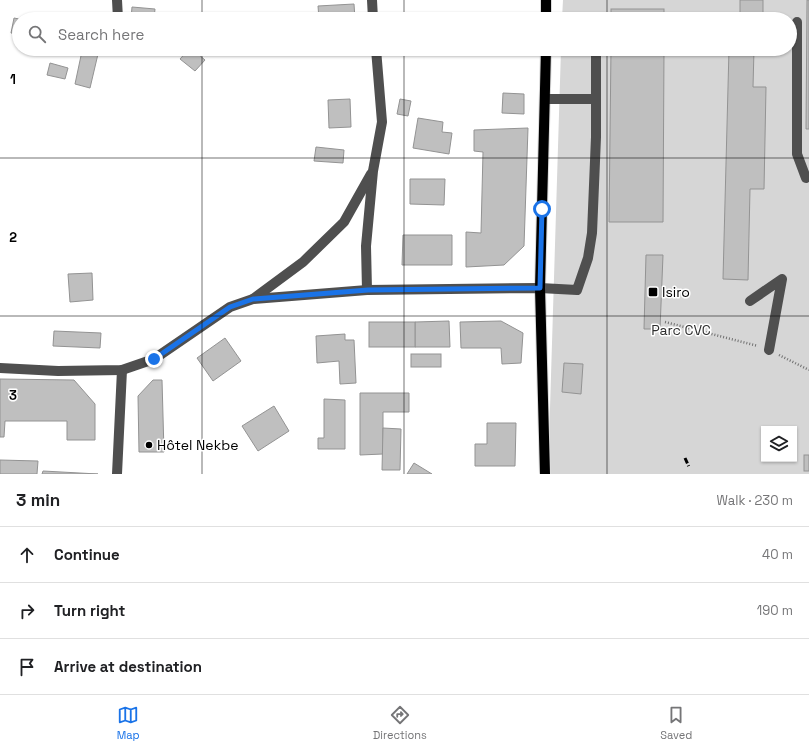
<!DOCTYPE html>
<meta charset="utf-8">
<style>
:root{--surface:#fff;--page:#f2f2f2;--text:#202124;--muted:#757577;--line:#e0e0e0;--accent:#1a73e8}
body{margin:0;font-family:"Space Grotesk",sans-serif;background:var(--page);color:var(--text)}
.controls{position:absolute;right:12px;bottom:12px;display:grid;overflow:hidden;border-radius:0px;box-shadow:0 1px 3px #0004}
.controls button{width:36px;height:36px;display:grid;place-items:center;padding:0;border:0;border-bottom:1px solid var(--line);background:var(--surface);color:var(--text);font:20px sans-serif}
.stop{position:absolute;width:12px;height:12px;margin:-9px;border:3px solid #1a73e8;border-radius:50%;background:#fff}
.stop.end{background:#1a73e8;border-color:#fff;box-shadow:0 1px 4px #0008}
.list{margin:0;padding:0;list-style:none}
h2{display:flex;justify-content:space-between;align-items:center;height:52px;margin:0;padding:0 16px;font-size:17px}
h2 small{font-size:13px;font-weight:400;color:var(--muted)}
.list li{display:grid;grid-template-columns:26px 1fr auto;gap:12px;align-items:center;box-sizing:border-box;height:56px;padding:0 16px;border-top:1px solid var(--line)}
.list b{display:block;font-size:15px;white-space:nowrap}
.list em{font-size:13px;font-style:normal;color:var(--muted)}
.icon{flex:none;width:22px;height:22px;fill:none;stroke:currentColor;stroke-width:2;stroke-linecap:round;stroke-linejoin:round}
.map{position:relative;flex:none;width:809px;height:474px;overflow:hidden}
.search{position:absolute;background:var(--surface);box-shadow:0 1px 3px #0004;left:12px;right:12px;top:12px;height:44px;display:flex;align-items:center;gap:10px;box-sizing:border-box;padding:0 14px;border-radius:22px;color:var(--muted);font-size:15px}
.sheet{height:220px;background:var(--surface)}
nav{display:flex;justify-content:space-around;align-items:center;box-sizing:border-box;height:56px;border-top:1px solid var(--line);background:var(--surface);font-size:11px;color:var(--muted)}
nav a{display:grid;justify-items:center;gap:2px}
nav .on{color:var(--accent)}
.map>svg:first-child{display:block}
</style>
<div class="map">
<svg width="809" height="474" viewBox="0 0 809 474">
<rect width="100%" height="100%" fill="#fff"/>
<!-- green -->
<path fill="#d6d6d6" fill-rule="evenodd" d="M563 0H809V474H548L561 49H790V19H562ZM764 429H794V459H764Z"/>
<!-- building -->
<g fill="#bfbfbf" stroke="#939393">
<rect x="740" y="0" width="23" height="17"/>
<path d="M807 0H809V129H806Z"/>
<path d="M354 4 355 19H319L318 6Z"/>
<path d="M132 7 155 9 154 19H131Z"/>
<rect x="611" y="9" width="53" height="10"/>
<path d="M14 18 19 19V34L11 33Z"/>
<path d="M189 49H192L205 60 195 71 180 59Z"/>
<path d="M484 49H509V54L484 55Z"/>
<path d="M611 49H664L663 222H609Z"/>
<path d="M729 49H754L753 87H766L764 189H750L748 280 723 279Z"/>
<path d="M82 51 98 54 90 88 75 84Z"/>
<path d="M50 63 68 68 65 79 47 75Z"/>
<path d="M503 93 524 94V114L502 113Z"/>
<path d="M350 99 351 127 329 128 328 100Z"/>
<path d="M400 99 411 101 408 116 397 114Z"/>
<path d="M418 118 443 122 442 132 452 133 449 154 413 148Z"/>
<path d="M528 128 524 246 504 265 466 267V232L481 233 483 152 474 151V130Z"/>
<path d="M316 147 344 150 343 163 314 161Z"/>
<path d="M410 179H445L444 205 410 204Z"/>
<path d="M403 235H452V265H402Z"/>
<path d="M646 255H663L660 329H644Z"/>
<path d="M92 273 93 300 70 302 68 274Z"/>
<path d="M449 321 450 347H415V322Z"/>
<path d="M501 321 523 333 521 363 502 364 501 348H461L460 322Z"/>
<rect x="369" y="322" width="46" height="25"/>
<path d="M54 331 101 333 100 348 53 346Z"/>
<path d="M345 334V340H354L356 383 340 384 339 361 317 363 316 336Z"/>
<path d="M225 338 241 361 213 381 197 358Z"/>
<rect x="411" y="354" width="30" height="13"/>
<path d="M564 363 583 364 581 394 562 392Z"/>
<path d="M0 379 74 380 95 404V440H67V421H5L4 437H0Z"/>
<path d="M153 380H162L164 452H139L138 396Z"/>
<path d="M360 393H409V412H383V454L360 455Z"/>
<path d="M324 399 345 400V449H318V438H324Z"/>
<path d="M274 406 289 431 258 451 242 426Z"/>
<path d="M487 423H516L515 466H475V444H487Z"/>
<path d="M383 428 401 429 400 470H382Z"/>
<rect x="804" y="455" width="5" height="16"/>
<path d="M0 460 38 461 37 474H0Z"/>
<path d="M414 463 432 474H407Z"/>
<path d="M43 471 98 474H42Z"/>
</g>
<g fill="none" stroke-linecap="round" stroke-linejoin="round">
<defs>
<g id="major">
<path d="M546 19V0"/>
<path d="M545 474 540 288 546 49"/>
</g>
</defs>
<!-- major casing -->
<use href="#major" stroke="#dbdbdb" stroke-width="12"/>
<!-- path -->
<g stroke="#717171" stroke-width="2.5" stroke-dasharray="1 2" stroke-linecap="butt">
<path d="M665 322 758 346"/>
<path d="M779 355 809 370"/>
</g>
<!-- minor -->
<g stroke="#4f4f4f" stroke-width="10">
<path d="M117 0 118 19"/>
<path d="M372 0 373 19"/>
<path d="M797 22V154L806 178"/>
<path d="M545 99H595"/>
<path d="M367 290 366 246 373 171 382 122 376 49"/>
<path d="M253 299 303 262 344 222 371 174"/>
<path d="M750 301 782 279 769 350"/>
<path d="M0 368 58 371 122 370 154 359 230 307 253 299 367 290 540 288 577 290 588 258 592 233 596 137V49"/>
<path d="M117 474 122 370"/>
</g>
<!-- major -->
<use href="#major" stroke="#000" stroke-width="10"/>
<!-- rail -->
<path stroke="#000" stroke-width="3" stroke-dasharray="6 2 1 2" stroke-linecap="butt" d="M685 458 689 467"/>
</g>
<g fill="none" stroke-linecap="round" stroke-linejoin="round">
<!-- route -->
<path stroke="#1a73e8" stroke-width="5" d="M154 359 230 307 253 299 368 290 540 288 542 209"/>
</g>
<!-- grid -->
<path fill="none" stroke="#000" stroke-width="1" stroke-opacity="0.55" d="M202 0V19M404 0V19M607 0V19M202 49V474M404 49V474M607 49V474M0 158H809M0 316H809"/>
<!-- markers -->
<g fill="#000" stroke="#fff" stroke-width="1.5">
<rect x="648" y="287" width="10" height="10" rx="2"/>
<circle cx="149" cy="445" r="4"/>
</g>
<g text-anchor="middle" stroke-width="3" stroke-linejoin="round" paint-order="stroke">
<!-- poi labels -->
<g font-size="14" fill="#000" stroke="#fff" text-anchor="start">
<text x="662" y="297">Isiro</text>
<text x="157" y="450">Hôtel Nekbe</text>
</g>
<!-- park labels -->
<g font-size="14" fill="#2d2d2d" stroke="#fff">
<text x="681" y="335">Parc CVC</text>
</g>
</g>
<g font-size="13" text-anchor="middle" font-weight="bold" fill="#000" stroke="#fff" stroke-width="3" stroke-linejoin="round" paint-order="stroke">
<text x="13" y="84">1</text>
<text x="13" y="242">2</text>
<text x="13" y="400">3</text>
</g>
</svg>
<div class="controls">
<button><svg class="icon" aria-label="layers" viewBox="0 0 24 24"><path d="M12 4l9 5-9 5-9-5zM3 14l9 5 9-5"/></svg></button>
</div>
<div class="stop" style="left:542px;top:209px"></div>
<div class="stop end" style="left:154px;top:359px"></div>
<div class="search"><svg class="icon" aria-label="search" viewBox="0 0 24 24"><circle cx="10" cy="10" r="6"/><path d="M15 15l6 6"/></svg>Search here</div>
</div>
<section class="sheet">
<h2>3 min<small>Walk · 230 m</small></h2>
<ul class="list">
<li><svg class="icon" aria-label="ahead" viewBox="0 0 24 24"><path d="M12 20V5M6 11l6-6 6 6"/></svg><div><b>Continue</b></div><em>40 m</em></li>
<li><svg class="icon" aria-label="right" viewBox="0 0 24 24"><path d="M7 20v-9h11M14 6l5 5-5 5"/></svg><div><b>Turn right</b></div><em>190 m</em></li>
<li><svg class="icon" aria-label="arrive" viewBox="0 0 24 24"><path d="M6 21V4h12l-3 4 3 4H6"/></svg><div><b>Arrive at destination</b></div></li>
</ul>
</section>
<nav>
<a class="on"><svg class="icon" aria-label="map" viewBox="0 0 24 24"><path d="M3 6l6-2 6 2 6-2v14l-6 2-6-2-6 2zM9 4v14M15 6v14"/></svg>Map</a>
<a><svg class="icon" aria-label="directions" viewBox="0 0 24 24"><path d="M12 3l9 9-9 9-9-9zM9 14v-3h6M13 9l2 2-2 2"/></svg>Directions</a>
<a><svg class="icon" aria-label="saved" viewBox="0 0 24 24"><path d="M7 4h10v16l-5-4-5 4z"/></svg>Saved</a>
</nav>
